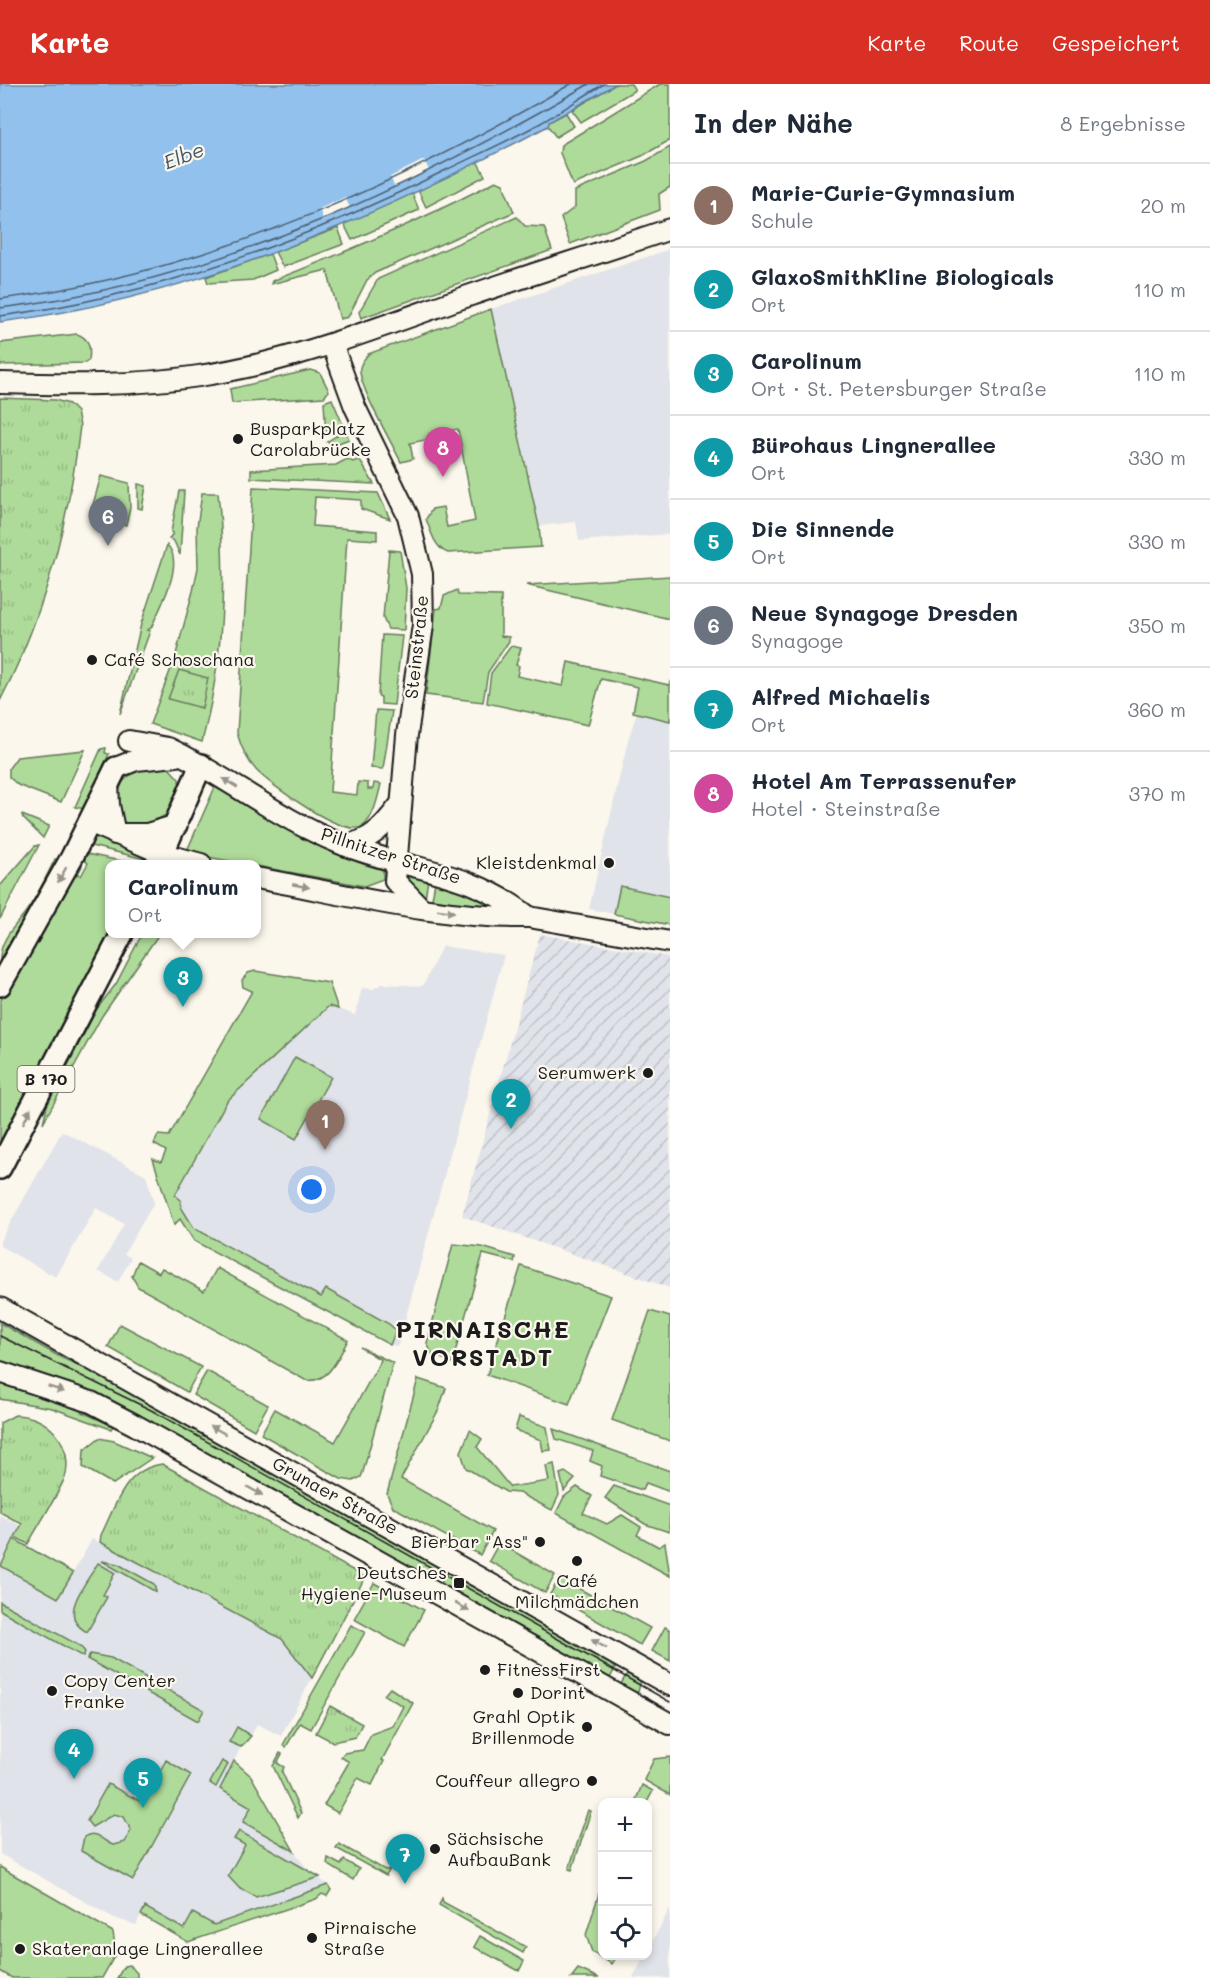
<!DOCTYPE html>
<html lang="de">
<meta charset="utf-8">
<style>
:root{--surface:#fff;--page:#f2f2f3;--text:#1f2937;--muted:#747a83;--line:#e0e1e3;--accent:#d93025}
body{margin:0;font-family:Mali,sans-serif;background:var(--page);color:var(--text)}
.controls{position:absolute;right:18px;bottom:18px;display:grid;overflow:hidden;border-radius:12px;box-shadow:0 3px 9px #0003}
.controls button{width:54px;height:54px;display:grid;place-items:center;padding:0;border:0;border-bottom:2px solid var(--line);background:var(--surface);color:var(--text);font:30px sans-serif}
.you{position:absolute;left:312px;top:1106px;width:21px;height:21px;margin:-15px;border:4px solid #fff;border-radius:50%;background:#1a73e8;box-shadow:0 0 0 9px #1a73e833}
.badge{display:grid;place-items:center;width:39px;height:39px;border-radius:50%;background:var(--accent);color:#fff;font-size:20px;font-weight:700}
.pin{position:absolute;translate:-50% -50px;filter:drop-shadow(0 2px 3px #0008)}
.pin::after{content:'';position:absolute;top:32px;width:21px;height:18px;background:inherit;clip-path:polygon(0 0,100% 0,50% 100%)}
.popup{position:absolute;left:105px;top:776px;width:156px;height:78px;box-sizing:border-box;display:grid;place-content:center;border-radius:12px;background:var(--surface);filter:drop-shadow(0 2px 4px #0005);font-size:20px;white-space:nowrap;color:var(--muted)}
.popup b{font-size:22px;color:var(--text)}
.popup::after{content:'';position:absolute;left:50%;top:100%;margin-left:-12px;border:12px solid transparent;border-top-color:var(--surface)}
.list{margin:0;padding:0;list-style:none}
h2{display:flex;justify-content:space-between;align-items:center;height:78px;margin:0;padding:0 24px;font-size:26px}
h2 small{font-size:20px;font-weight:400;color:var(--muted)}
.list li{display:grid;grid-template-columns:39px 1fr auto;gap:18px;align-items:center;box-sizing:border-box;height:84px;padding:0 24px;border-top:2px solid var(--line)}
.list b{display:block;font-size:22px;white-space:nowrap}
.list p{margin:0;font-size:20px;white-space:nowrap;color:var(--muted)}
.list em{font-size:20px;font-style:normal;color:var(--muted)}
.icon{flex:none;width:33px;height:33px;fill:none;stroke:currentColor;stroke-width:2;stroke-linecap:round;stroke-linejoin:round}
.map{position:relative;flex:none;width:670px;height:1894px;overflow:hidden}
header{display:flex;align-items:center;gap:36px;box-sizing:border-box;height:84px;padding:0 30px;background:var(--accent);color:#fff}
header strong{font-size:28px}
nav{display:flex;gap:33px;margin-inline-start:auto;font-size:21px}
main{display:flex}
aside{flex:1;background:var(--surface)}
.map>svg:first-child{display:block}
</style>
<header>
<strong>Karte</strong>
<nav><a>Karte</a><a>Route</a><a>Gespeichert</a></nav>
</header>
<main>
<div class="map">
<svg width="670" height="1894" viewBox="0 0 670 1894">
<defs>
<pattern id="industrial-furrows" width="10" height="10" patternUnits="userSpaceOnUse" patternTransform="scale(1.5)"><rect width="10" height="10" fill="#e1e3ea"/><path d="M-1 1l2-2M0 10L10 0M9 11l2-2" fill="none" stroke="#c0c2c8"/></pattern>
<pattern id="park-tufts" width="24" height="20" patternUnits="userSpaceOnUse" patternTransform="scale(1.5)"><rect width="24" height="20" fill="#afdb9a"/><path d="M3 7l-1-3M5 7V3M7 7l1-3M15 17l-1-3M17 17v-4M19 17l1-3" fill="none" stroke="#96bb84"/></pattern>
</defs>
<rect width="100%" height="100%" fill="#fbf7ec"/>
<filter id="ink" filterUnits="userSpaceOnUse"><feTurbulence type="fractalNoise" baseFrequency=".0167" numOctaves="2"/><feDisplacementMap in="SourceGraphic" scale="12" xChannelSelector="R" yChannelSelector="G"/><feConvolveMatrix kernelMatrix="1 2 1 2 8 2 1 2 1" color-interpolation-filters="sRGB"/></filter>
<g filter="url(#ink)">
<!-- built -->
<g fill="#e1e3ea">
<path d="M670 165V450L579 457 576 438 539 442 491 225Z"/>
<path d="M637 628 670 637V841L589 825 628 656Z"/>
<path d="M442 862 504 871 398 1262 390 1261 292 1211 194 1157 170 1120 227 1017 330 922 355 931 362 904 373 905 382 900 423 902Z"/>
<path d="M62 1047 146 1091 154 1119 124 1170 131 1174 118 1198 98 1187 124 1140 96 1124 56 1193 0 1162V1157Z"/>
<path d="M0 1431 21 1442 1 1478 59 1514 92 1455 165 1491 282 1555 312 1594 281 1652 257 1640 248 1658 241 1663 220 1705 251 1723 244 1738 294 1767 309 1787 330 1802 214 1841 184 1845 145 1823 136 1841 114 1834 0 1770Z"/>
<path d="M670 1824V1894H635L633 1893 645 1872H648V1866Z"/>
</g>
<!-- industrial -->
<path fill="url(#industrial-furrows)" d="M540 850 670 873V1204L462 1132Z"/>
<!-- green -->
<g fill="#afdb9a" stroke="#667c5b" stroke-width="1.5">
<path d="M616 0H631L635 6 581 38 572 26Z"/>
<path d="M660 0H670V56L642 72 573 101 560 69 561 61Z"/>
<path d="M566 29 574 42 556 53 548 42 549 38Z"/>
<path d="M670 63V103L659 110 660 126 570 160 561 134 575 123V107L646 77Z"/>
<path d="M477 77 485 92 426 123 418 106Z"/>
<path d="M496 97 503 100 514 128 375 189 367 196 348 233 340 235 327 186 271 200 272 197C349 167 423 136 496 97Z"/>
<path d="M412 109 419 126 352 156 344 140Z"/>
<path d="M517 133 525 142 544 143 552 166 361 234 359 228 378 195Z"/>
<path d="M338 144 344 160 283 183 275 168Z"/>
<path d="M270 170 276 186 253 196 208 199 206 193Z"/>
<path d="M491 225 539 442 541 463 448 469C435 465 431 447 426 435L432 425 443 423 447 443 475 437 458 345 429 350 430 355 410 359 413 375 401 378C392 359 360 305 360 286 359 280 365 275 368 270Z"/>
<path d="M77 250C89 254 91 263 89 276L85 279 0 281V259Z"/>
<path d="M310 286 320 289 329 307 324 313 232 319 230 305Z"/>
<path d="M332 315 349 355 336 360 327 358 340 349 338 346 326 351 324 318Z"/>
<path d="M347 375 353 378 359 375 374 400 251 394V386L336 381Z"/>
<path d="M101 392 129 399 130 424 126 441 90 431Z"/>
<path d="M138 400 146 402 142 425 138 424Z"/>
<path d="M253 403 378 409 390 435 361 425V416L315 413 313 442 377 447V456L347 454 330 708 357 711 358 698 368 699V705H373L374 699 381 700C378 712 374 734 363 742 345 755 270 701 256 686 246 675 241 663 237 649Z"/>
<path d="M179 407H184L180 471 174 457 169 455 173 449 171 448Z"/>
<path d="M202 409H218C227 491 224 574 202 658L150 640 175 574 193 507 198 484 197 443Z"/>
<path d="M167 461C186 479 159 525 151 544L147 546 150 547 120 630 141 540Z"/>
<path d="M389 466 400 467 406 504 404 546 388 545 383 534Z"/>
<path d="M670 492V535L526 501Z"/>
<path d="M457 506 458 511 501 512V552L509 553V557L488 588 483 618 426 611 436 525 441 524 444 512Z"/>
<path d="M382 551 402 552 394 621 381 620V613L378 612Z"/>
<path d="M511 562 521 564 516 581 519 582 517 592 563 602 568 578 669 601 670 597V637L633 628 638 603 601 595 588 641 487 619 491 589Z"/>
<path d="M376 626 392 627 383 685 371 684Z"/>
<path d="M106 664 105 669 109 670 84 725 75 723 101 665Z"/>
<path d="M85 666 61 718 18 701 9 693V684L17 673Z"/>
<path d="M157 681 168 683 179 695C183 731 156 738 128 744L122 740C114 702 118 690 157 681Z"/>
<path d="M215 703C269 736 321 769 383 786V795L364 802 186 769Z"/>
<path d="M22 731 49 742 43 754 23 734Z"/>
<path d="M92 751 150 773 149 776 87 761Z"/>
<path d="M39 761 0 835V802L35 762Z"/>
<path d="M87 770 135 780H110V850L89 899 0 1068V918L76 779 82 782 78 790 81 792 88 779 84 776Z"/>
<path d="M55 775 60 777 0 875C0 853 19 839 30 822 40 807 47 791 55 775Z"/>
<path d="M408 791 428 796 425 814 405 800V793Z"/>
<path d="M435 798 462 804 508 827 432 815Z"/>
<path d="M620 802 670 813V841L614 830Z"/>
<path d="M142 850H159L102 932 43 1039 47 1022 96 926 116 900Z"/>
<path d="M255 887 329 899 338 925 329 922 227 1017 175 1111 181 1116V1123L194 1144 321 1213 326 1205 389 1240 396 1246 390 1261 194 1157 180 1135 174 1141 153 1075 161 1078 166 1067 154 1060 158 1051 169 1052 252 907 243 903 242 896 248 889Z"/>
<path d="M295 973 331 993 296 1055 261 1035Z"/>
<path d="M453 1160 482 1163 515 1173 514 1178 483 1170 452 1279 432 1270 427 1259Z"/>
<path d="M138 1177 159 1189 162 1184 204 1207 217 1184 348 1256C338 1274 329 1300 305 1296L138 1203 132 1192Z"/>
<path d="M521 1182 611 1212 569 1320 487 1291Z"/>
<path d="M650 1227 670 1233V1357L612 1336Z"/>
<path d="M0 1239 62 1274 125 1301 446 1481 435 1501 0 1281Z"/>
<path d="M120 1240 201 1283 187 1308 108 1263Z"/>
<path d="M360 1263 393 1279 363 1388 361 1393 353 1397 341 1395 261 1350 275 1325 335 1358 381 1276Z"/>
<path d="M207 1287 268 1321 254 1346 193 1311Z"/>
<path d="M418 1295 446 1304 439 1325 401 1395 493 1447 480 1471 393 1423 387 1410Z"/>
<path d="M0 1299 69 1322 113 1342 111 1345 52 1324 0 1315Z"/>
<path d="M519 1333 547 1343 551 1366 543 1367 541 1356 515 1346Z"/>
<path d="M553 1345 670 1387V1408L646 1399 642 1406 600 1392 602 1382 590 1377 593 1367 556 1355Z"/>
<path d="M470 1346 482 1355 477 1363 510 1403 549 1397 546 1382 554 1380 559 1411 552 1426 519 1409 506 1408 466 1384 461 1368Z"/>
<path d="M99 1354 114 1357 152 1374 113 1400 83 1383 84 1366Z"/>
<path d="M565 1388 575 1395 564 1407 560 1390Z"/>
<path d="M614 1402 670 1422 669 1448 645 1440 605 1414Z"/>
<path d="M577 1403 592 1412 583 1429 607 1440 622 1431 641 1443 637 1451 659 1463 665 1459 670 1492 556 1429 564 1413Z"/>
<path d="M14 1455 73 1489 58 1514 1 1482Z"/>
<path d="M499 1459 555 1491 545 1509 489 1477Z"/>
<path d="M102 1477 118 1480 154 1500 156 1508Z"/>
<path d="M98 1479 115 1489 103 1511 107 1513 87 1548C56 1532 86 1500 98 1479Z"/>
<path d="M447 1488 616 1583 610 1594 441 1499Z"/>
<path d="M560 1494 650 1544 640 1561 550 1510Z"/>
<path d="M374 1499 424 1526 404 1563 354 1535Z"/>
<path d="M0 1518 80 1562 85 1568 83 1573 0 1526Z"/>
<path d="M351 1541 365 1548 311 1645 300 1639 286 1663 283 1661Z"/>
<path d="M665 1543 670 1546V1577L652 1567Z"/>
<path d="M90 1570 111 1574 204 1626 198 1637 87 1575Z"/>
<path d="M630 1585 641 1596 638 1608 632 1610 619 1603Z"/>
<path d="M390 1604 413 1619 382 1676 384 1677 372 1701 358 1694 338 1729 324 1721 349 1678 341 1673 344 1669 363 1666 371 1650 393 1642 403 1622 384 1611Z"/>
<path d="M237 1643 251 1652 241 1663 229 1658Z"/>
<path d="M280 1669 282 1670 277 1679 284 1683 282 1688 301 1729 298 1734 273 1682Z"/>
<path d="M670 1673V1711L644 1696 654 1675Z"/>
<path d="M166 1676 191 1691 133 1796 81 1767 84 1753C96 1745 102 1757 113 1761L125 1758 131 1746 124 1733 114 1730 92 1743 87 1737 108 1700 143 1719Z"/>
<path d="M222 1677 228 1680 216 1703 210 1699Z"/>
<path d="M234 1677 251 1692 294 1767 243 1738 251 1723 220 1705Z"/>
<path d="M642 1701 653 1707 647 1718H635Z"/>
<path d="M588 1726 591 1727 572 1786 569 1785Z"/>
<path d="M239 1747 309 1787 320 1793 256 1813 239 1804 228 1792 245 1761 234 1755Z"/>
<path d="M339 1760 385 1786 390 1785 386 1792 336 1764Z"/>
<path d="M328 1774 341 1781 344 1776 359 1785 353 1796 327 1780Z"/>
<path d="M0 1783 113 1848 116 1869 102 1894H12L0 1887Z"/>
<path d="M602 1800V1872H617L612 1880 592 1868 586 1851Z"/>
<path d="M328 1801 331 1806 327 1812 322 1810 316 1815 188 1858 141 1831 145 1823 184 1845 193 1829 214 1841Z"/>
<path d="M442 1814 443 1818 526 1863 523 1869 439 1821Z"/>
<path d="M480 1852 524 1877 519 1887 474 1863Z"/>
</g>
<!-- park -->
<g fill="url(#park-tufts)" stroke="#667c5b" stroke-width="1.5">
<path d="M0 314 55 316 69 320 77 328 80 342C69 437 44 532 0 617Z"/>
<path d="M179 586 208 594 202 624 168 615Z"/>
<path d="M15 1331C47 1332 72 1357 66 1390 63 1403 36 1445 28 1460L15 1453 22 1440 0 1428V1339Z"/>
<path d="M162 1380 365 1493 312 1594 282 1555 100 1458 101 1451C116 1421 125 1385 162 1380Z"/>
<path d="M330 1622 362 1640 355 1653 333 1658 316 1649Z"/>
<path d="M129 1881 137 1889V1894H117L124 1882Z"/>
<path d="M578 1885 599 1894H571Z"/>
</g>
<!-- water -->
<path fill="#92c1ed" stroke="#637f99" stroke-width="1.5" d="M0 0H616L549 38 548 42C376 133 195 214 0 238Z"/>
<!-- pier -->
<g fill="#fbf7ec">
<path d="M424 76 429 86 395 103 390 93Z"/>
<path d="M345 113 350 124 323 135 319 125Z"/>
</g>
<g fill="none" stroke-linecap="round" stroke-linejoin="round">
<!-- shore -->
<g stroke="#4b5e70" stroke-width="1.5">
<path d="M0 215C203 190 396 102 571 0"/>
<path d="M0 224C211 199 408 105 589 0"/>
<path d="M0 232C157 212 304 156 446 86 477 71 508 57 539 40 560 28 582 13 604 0"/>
</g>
<defs>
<g id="secondary">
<path d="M332 260 355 323 408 432 422 490 423 541 407 651 395 797 420 823"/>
<path d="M0 299C66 301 134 302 199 292 293 278 379 243 468 212 535 189 603 168 670 145"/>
<path d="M129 657 168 664 184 672C236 700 284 737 339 759 407 787 467 784 529 833"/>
<path d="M116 684 136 676 176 672"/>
<path d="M108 699 109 721 115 750"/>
<path d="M89 738 164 770 201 780"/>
<path d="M124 750H147L177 741"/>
<path d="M344 761C371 758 384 742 400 721"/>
<path d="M256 794C345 810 438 835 529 833L670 858"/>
<path d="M0 1224 670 1601"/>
<path d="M0 1288 91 1318 135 1341 670 1640"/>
</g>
<g id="primary">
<path d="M158 780 201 681"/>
<path d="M0 901 72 773 116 684"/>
<path d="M0 1084 122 850"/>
</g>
</defs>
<!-- secondary casing -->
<use href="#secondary" stroke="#1c1c1c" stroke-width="24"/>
<!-- primary casing -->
<use href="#primary" stroke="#1c1c1c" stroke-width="26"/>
<!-- secondary -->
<use href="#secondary" stroke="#fbf7ec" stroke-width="20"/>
<!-- primary -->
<use href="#primary" stroke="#fbf7ec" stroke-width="21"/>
<!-- tram -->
<path stroke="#1c1c1c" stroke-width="1.5" d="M0 1252 151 1326 670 1618"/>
</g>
<!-- one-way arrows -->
<defs><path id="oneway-solid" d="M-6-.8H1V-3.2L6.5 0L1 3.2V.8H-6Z" transform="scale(1.5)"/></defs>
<g fill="#97948e">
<use href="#oneway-solid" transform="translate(230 699) rotate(-149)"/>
<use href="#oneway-solid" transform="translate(62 791) rotate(119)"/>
<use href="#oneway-solid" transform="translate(301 802) rotate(11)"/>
<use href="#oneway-solid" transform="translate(446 827) rotate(8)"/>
<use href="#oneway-solid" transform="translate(27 1032) rotate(-63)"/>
<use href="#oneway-solid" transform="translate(56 1305) rotate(19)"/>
<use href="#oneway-solid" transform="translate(218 1346) rotate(-151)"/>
<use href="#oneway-solid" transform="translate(255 1407) rotate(29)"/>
<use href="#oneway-solid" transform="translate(462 1523) rotate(29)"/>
<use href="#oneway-solid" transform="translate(599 1560) rotate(-151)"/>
</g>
</g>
<!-- markers -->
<g fill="#1c1c1c" stroke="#fbf7ec" stroke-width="2">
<circle cx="238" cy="355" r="6"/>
<circle cx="92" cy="576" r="6"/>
<circle cx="609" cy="779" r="6"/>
<circle cx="648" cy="989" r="6"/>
<circle cx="540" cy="1458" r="6"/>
<circle cx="577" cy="1477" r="6"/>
<rect x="453" y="1493" width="12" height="12" rx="3"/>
<circle cx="485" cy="1586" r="6"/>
<circle cx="52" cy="1607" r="6"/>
<circle cx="518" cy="1609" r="6"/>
<circle cx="587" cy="1643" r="6"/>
<circle cx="592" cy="1697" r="6"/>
<circle cx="435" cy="1765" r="6"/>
<circle cx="312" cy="1854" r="6"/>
<circle cx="20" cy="1865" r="6"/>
</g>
<g text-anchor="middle" stroke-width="4.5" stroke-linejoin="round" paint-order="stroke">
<!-- shield labels -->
<rect fill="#fbf7ec" stroke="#5f5e5a" stroke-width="1.5" x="17.5" y="982" width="57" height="26" rx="4.5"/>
<g font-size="16" font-weight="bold" fill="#1c1c1c">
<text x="46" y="1001">B 170</text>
</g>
<!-- poi labels -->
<g font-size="18" fill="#1c1c1c" stroke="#fbf7ec" text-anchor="start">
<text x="250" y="351">Busparkplatz<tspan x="250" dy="21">Carolabrücke</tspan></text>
<text x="104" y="582">Café Schoschana</text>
<text x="597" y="785" text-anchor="end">Kleistdenkmal</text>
<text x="636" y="995" text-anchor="end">Serumwerk</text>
<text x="528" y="1464" text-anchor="end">Bierbar "Ass"</text>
<text x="447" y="1495" text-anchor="end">Deutsches<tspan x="447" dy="21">Hygiene-Museum</tspan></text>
<text x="577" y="1503" text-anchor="middle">Café<tspan x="577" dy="21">Milchmädchen</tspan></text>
<text x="497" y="1592">FitnessFirst</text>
<text x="64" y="1603">Copy Center<tspan x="64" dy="21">Franke</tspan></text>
<text x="530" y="1615">Dorint</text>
<text x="575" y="1639" text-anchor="end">Grahl Optik<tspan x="575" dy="21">Brillenmode</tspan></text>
<text x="580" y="1703" text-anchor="end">Couffeur allegro</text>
<text x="447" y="1761">Sächsische<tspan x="447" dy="21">AufbauBank</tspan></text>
<text x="324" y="1850">Pirnaische<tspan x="324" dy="21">Straße</tspan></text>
<text x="32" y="1871">Skateranlage Lingnerallee</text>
</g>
<!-- street labels -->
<g font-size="18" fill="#1c1c1c" stroke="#fbf7ec">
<text transform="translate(417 563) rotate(-84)" y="6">Steinstraße</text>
<text transform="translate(391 772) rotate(18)" y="6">Pillnitzer Straße</text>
<text transform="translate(335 1412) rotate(29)" y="6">Grunaer Straße</text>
</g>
<!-- water labels -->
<g font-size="20" font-style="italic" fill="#455665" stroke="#fbf7ec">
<text transform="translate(184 72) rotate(-21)" y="7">Elbe</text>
</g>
<!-- district labels -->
<g font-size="24" font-weight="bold" letter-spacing="1.5" fill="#1c1c1c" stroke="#fbf7ec">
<text x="483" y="1254">PIRNAISCHE<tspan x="483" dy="28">VORSTADT</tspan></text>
</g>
</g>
</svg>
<div class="controls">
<button>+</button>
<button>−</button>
<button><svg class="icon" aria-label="locate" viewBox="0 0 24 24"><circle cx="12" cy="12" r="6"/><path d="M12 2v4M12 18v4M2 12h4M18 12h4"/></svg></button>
</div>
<div class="you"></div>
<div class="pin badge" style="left:325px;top:1066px;background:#8d6e63">1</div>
<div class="pin badge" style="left:511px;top:1045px;background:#0f9aa8">2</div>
<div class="pin badge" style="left:183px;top:923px;background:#0f9aa8">3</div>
<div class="popup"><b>Carolinum</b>Ort</div>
<div class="pin badge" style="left:74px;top:1695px;background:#0f9aa8">4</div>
<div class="pin badge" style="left:143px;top:1724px;background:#0f9aa8">5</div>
<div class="pin badge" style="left:108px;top:462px;background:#6b7280">6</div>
<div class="pin badge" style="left:405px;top:1800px;background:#0f9aa8">7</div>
<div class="pin badge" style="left:443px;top:393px;background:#d1479c">8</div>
</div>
<aside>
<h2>In der Nähe<small>8 Ergebnisse</small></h2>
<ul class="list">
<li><span class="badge" style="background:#8d6e63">1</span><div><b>Marie-Curie-Gymnasium</b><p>Schule</p></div><em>20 m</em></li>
<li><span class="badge" style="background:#0f9aa8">2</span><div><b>GlaxoSmithKline Biologicals</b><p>Ort</p></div><em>110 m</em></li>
<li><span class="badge" style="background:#0f9aa8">3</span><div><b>Carolinum</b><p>Ort · St. Petersburger Straße</p></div><em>110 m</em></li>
<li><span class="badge" style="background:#0f9aa8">4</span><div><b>Bürohaus Lingnerallee</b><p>Ort</p></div><em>330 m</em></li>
<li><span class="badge" style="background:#0f9aa8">5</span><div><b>Die Sinnende</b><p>Ort</p></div><em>330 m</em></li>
<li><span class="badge" style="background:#6b7280">6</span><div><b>Neue Synagoge Dresden</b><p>Synagoge</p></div><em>350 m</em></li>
<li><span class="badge" style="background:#0f9aa8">7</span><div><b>Alfred Michaelis</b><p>Ort</p></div><em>360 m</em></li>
<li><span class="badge" style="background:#d1479c">8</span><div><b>Hotel Am Terrassenufer</b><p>Hotel · Steinstraße</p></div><em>370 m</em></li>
</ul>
</aside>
</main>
